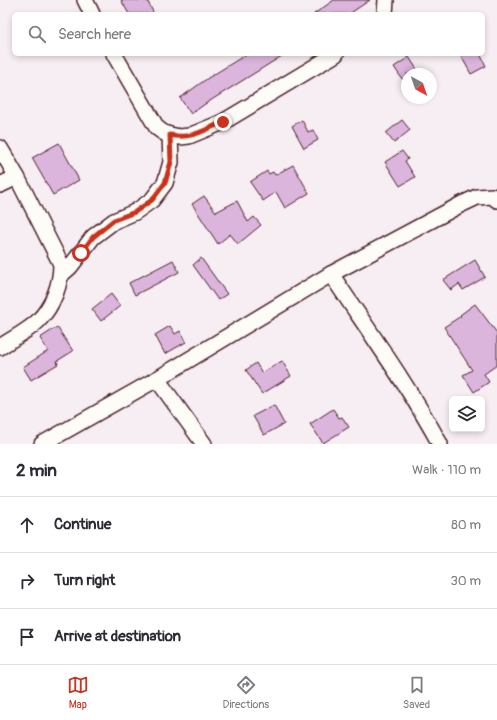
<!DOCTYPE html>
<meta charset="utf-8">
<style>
:root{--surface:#fff;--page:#f2f2f3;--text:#2b2b33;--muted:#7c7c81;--line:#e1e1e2;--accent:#c8321e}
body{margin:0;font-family:Pangolin,sans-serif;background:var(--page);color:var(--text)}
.controls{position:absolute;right:12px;bottom:12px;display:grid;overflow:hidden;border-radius:6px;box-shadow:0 2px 6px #0003}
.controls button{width:36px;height:36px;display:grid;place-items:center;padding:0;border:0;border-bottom:1px solid var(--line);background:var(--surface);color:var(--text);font:20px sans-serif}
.compass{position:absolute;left:401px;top:68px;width:36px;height:36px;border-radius:50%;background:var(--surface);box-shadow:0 2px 6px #0003;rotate:140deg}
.stop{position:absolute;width:12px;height:12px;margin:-9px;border:3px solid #c8321e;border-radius:50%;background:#fff}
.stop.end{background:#c8321e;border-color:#fff;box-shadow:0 1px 4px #0008}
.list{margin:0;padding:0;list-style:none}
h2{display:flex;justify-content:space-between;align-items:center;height:52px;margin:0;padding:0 16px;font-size:17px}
h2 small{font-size:13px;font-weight:400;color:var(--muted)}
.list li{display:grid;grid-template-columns:26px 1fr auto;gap:12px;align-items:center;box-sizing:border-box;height:56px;padding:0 16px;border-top:1px solid var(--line)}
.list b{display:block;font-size:15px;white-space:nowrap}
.list em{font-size:13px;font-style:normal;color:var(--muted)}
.icon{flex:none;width:22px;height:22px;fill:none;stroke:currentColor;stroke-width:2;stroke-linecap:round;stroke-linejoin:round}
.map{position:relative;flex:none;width:497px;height:444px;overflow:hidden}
.search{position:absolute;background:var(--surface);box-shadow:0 2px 6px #0003;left:12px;right:12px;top:12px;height:44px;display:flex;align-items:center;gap:10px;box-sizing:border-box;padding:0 14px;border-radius:6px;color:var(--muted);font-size:15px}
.sheet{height:220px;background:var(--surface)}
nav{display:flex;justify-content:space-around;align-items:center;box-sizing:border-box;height:56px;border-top:1px solid var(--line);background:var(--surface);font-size:11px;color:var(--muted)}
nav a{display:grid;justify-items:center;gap:2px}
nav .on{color:var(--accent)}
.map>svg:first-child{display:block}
</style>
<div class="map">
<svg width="497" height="444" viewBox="0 0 497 444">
<rect width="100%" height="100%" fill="#f6eef2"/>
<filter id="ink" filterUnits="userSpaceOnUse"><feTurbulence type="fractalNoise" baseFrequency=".025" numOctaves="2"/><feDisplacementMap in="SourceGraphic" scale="8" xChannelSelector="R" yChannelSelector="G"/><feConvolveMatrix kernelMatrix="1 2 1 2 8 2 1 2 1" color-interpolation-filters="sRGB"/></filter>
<g filter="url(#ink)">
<!-- building -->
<g fill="#dcb5dd" stroke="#4a1f2b">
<path d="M121 0H147L154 14H129Z"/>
<path d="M334 0H370L349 14H314Z"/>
<path d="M247 54H285L205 104 191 114 180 98 208 78Z"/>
<path d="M460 54H480L486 66 471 74Z"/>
<path d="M409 57 420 74H407V86L394 67Z"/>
<path d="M302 120 308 132 313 130 318 140 304 148 292 126Z"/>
<path d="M402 120 410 130 394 143 386 133Z"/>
<path d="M59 143 79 180 53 195 32 158Z"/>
<path d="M402 151 408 159 405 161 415 177 400 186 385 162Z"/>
<path d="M293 165 309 193 285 208 276 192 263 201 250 182 267 171 269 174 273 172 275 175Z"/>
<path d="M204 196 216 212 237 201 248 222 254 217 261 225 238 244 230 234 218 244 192 204Z"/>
<path d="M201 258 227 294 218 300 193 265Z"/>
<path d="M173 260 179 272 135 295 129 283Z"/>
<path d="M475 260 485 277 463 290 459 284 451 290 443 280Z"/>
<path d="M111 294 120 306 101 321 92 309Z"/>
<path d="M475 304 497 333V365L484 374 489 382 474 392 463 375 472 370 444 327 461 316 460 315Z"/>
<path d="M170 326 175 334 180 331 186 342 165 354 155 335Z"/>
<path d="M57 327 73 351 57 361 58 364 31 380 23 367 48 351 40 338Z"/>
<path d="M282 361 291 376 262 394 246 370 256 363 262 373Z"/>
<path d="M274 405 284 424 264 435 253 416Z"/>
<path d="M333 409 339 418 342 417 349 427 323 443 310 424Z"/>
</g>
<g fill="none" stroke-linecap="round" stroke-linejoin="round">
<defs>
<g id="minor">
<path d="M85 0 92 14"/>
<path d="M385 14 386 0"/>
<path d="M114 54 157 128 164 133 170 135 180 137 189 136 223 122 336 54"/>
<path d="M0 148 17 177 61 264C61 284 53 306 38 321 29 330 12 339 0 347"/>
<path d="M0 185 17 177"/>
<path d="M331 274C368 330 408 385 440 444"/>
<path d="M61 275 70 267 93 237 114 221 135 212 152 200 165 183 171 162 170 135"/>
<path d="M157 379 204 444"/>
<path d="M42 444 157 379 331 274 460 205 477 197 492 196 497 200"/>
</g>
</defs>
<!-- minor casing -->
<use href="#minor" stroke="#4a1f2b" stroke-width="18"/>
<!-- minor -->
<use href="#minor" stroke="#fdfcf7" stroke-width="15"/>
</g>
</g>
<g fill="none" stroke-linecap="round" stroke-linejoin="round" filter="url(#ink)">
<!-- route -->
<path stroke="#c8321e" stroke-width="5" d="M81 253 93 237 114 220 135 212 152 200 165 183 171 162 170 135C190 140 205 130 223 122"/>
</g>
</svg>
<div class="controls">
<button><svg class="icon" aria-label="layers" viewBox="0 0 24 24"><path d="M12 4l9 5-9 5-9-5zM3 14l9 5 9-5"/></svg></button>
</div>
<svg class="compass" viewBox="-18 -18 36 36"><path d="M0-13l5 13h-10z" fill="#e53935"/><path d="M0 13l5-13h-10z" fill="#7c7c81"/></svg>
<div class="stop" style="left:81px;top:253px"></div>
<div class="stop end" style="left:223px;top:122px"></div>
<div class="search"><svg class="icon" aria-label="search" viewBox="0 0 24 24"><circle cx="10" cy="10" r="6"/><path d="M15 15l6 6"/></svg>Search here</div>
</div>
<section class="sheet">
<h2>2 min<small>Walk · 110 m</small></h2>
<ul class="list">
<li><svg class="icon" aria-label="ahead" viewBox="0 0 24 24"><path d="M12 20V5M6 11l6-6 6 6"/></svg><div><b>Continue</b></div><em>80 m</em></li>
<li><svg class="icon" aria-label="right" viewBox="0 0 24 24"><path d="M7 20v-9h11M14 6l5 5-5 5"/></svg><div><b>Turn right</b></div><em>30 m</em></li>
<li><svg class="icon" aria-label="arrive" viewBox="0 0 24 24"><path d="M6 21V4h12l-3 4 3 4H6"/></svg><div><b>Arrive at destination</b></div></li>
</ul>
</section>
<nav>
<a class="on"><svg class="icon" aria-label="map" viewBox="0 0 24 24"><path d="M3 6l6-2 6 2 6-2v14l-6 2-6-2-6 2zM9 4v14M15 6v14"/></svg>Map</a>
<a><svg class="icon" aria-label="directions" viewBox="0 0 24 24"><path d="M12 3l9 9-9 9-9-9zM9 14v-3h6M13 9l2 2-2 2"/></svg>Directions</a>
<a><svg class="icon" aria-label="saved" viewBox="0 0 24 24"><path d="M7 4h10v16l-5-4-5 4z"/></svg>Saved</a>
</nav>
